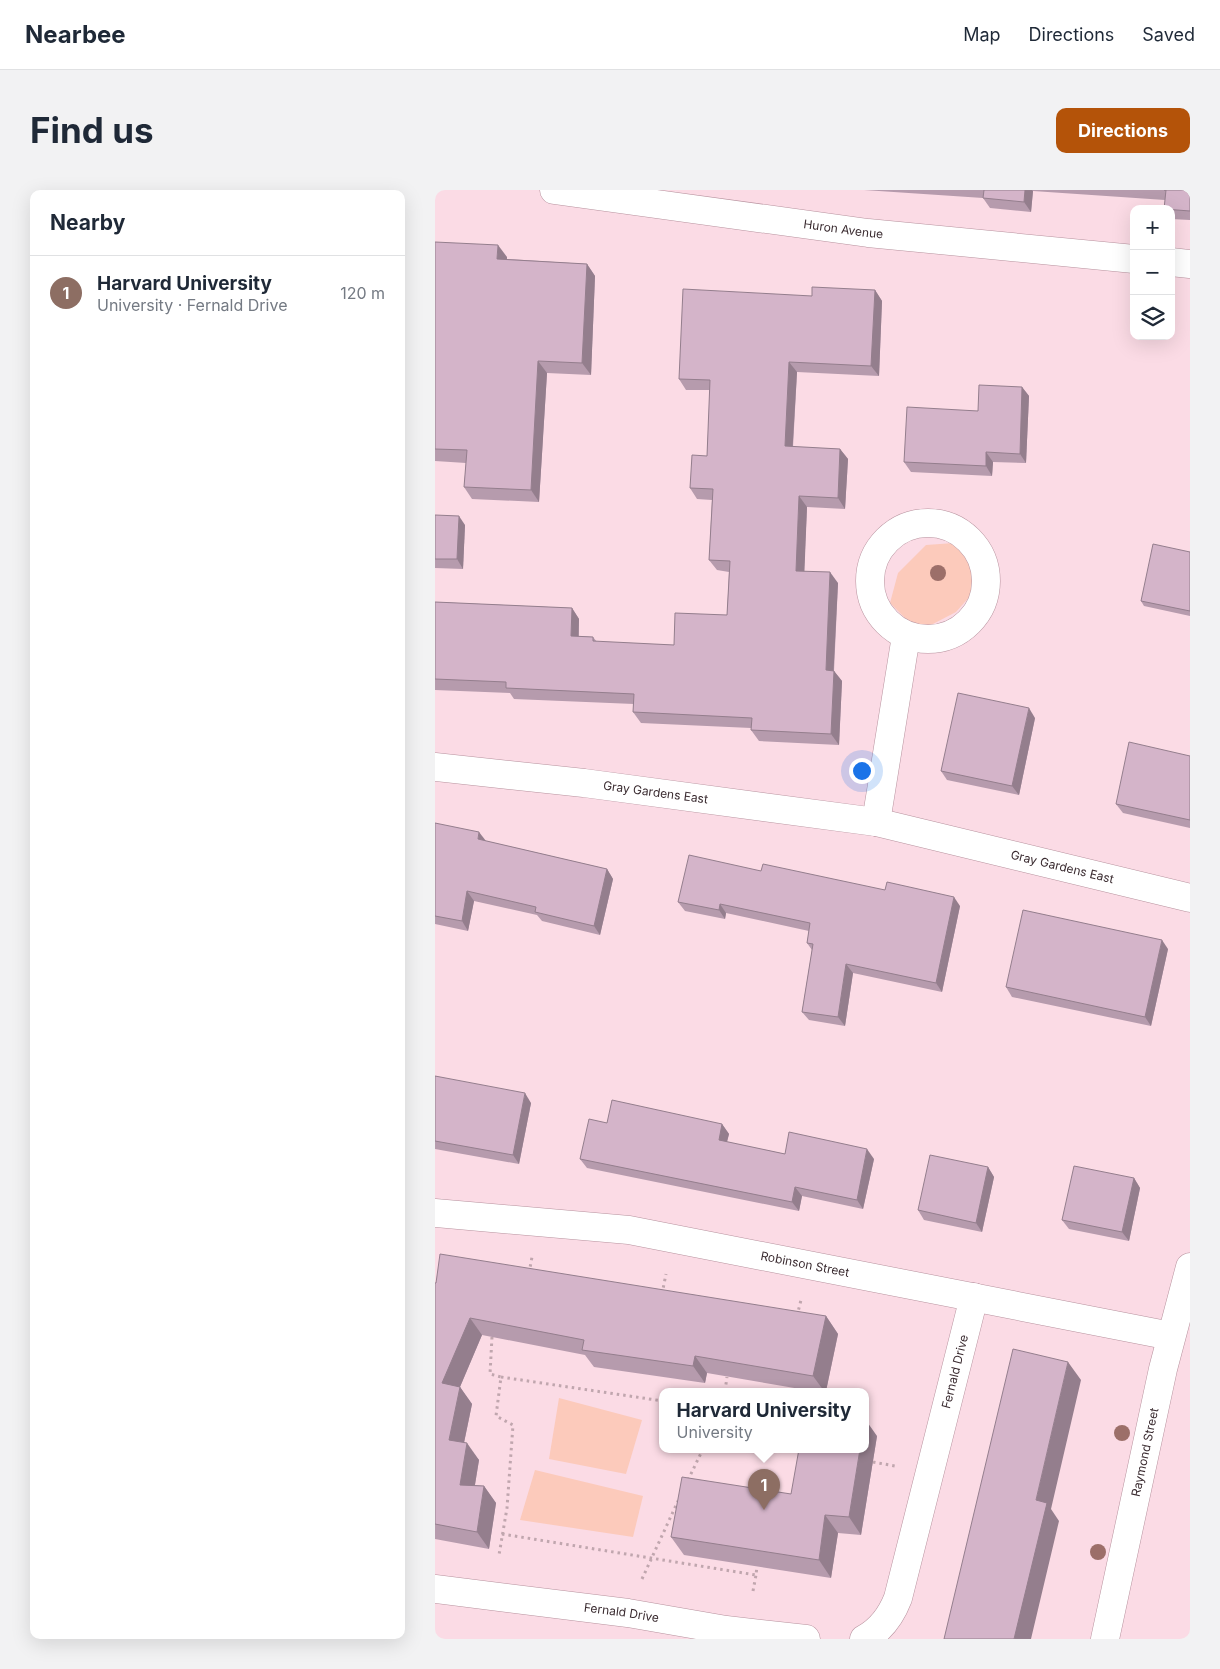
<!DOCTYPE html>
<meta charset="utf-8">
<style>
:root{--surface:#fff;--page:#f2f2f3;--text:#1f2937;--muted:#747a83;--line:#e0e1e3;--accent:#b45309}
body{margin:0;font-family:Inter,sans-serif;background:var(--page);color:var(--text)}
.controls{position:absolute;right:15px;top:15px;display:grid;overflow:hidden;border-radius:10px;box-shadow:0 5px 20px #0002}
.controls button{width:45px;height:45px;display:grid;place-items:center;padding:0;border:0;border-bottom:1px solid var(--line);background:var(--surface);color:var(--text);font:25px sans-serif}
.you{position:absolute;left:426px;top:580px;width:18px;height:18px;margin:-12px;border:4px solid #fff;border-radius:50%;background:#1a73e8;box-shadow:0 0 0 8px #1a73e833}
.badge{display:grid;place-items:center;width:32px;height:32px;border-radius:50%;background:var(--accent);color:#fff;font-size:16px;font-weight:700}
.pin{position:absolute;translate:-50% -41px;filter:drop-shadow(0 1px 2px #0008)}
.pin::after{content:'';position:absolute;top:26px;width:18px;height:15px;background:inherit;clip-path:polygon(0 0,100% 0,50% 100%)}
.popup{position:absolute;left:224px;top:1198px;width:210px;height:65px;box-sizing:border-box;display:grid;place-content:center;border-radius:10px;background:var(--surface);filter:drop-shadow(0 1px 4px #0005);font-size:16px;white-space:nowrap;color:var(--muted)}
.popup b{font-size:19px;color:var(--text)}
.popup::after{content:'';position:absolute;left:50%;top:100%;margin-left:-10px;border:10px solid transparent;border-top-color:var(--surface)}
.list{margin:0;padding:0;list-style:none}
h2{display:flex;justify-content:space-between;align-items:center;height:65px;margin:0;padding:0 20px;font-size:21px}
h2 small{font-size:16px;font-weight:400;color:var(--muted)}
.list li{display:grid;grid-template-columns:32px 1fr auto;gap:15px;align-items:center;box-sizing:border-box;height:75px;padding:0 20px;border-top:1px solid var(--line)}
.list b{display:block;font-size:19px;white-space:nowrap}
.list p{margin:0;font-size:16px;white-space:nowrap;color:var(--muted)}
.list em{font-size:16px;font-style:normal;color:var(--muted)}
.icon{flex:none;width:28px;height:28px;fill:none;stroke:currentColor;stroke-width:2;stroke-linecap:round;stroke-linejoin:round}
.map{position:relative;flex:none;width:755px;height:1449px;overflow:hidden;border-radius:10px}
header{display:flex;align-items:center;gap:30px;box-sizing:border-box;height:70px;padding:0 25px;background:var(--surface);border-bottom:1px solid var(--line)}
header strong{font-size:24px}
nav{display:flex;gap:28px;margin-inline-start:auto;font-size:18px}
.intro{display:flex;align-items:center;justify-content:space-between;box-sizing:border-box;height:120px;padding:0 30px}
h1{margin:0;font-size:35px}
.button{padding:12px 22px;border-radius:10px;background:var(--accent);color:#fff;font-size:18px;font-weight:700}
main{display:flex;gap:30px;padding:0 30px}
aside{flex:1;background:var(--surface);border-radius:10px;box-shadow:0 5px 20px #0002}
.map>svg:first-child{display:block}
</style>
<header>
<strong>Nearbee</strong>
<nav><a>Map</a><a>Directions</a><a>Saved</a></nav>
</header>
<div class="intro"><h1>Find us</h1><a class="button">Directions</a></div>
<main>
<aside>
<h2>Nearby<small></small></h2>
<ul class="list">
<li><span class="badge" style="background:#8d6e63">1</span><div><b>Harvard University</b><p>University · Fernald Drive</p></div><em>120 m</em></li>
</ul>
</aside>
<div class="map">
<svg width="755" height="1449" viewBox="0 0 755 1449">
<rect width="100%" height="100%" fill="#fbdbe5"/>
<!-- green -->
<g fill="#fccabb">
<path d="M519 353 545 379 537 404 521 422 496 435 475 433 455 413 463 383 491 355Z"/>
<path d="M124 1208 207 1230 191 1284 114 1269Z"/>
<path d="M100 1280 208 1306 198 1347 85 1330Z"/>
</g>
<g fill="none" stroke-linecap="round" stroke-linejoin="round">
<defs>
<g id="minor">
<path id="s1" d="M119 0 433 43 699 69"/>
<path d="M736 72 755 74"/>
<circle cx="493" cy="391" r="58"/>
<path id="s2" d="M0 577 149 593 441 632 755 708"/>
<path d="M441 632 471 446"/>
<path id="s3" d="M0 1023 194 1040 736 1146"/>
<path id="s4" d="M0 1399 193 1423 291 1440 371 1449"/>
<path id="s5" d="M429 1449C446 1440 456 1426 463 1408L539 1107"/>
<path id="s6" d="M670 1449 728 1179 755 1077"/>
</g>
</defs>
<!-- minor casing -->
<use href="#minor" stroke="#b7929e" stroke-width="29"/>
<!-- path -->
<g stroke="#c0a6ae" stroke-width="3" stroke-dasharray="2.5 4" stroke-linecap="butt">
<path d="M94 1083 97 1067"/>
<path d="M227 1104 231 1084"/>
<path d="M362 1126 366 1110"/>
<path d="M57 1147 55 1184 66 1187 61 1226 78 1235 72 1318 64 1365"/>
<path d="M66 1187 228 1211"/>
<path d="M290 1201 292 1187"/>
<path d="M438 1272 460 1276"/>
<path d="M253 1290 268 1259"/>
<path d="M67 1344 321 1385 322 1376"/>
<path d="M207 1389 243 1311"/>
<path d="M318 1401 321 1385"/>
</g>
<!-- minor -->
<use href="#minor" stroke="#fff" stroke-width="28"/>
</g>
<!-- trees -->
<g fill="#9c6f69">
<circle cx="503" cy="383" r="8"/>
<circle cx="687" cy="1243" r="8"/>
<circle cx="663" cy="1362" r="8"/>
</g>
<!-- wall -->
<g fill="#b69bad">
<path d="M429 0H755V30L736 29V19L730 10 598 1 596 22 555 18 548 8Z"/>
<path d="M0 52 72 67V69L152 74 160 86 156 185 112 183 104 312 37 309 29 297 31 273 0 271Z"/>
<path d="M440 100 447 111 444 186 362 182 358 257 405 259 413 269 410 319 372 317 369 381 403 393 399 481 407 491 404 555 324 551 316 540V538L206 533 198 522 199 514 79 509 75 503 0 500V412L137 418 144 429V446L158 447 162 452 239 455 292 425 294 382 282 380 274 370 277 310 262 309 255 298 272 266 275 200H251L244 189 377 106Z"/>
<path d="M587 197 594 206 591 273 558 272 557 286 476 282 469 272 543 221Z"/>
<path d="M0 325 30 335 28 379 0 378Z"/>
<path d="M755 362V426L709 416 706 411Z"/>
<path d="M600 528 584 605 512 590 506 581Z"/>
<path d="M755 566V638L688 623 681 614Z"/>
<path d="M0 633 51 651 172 679 178 689 165 745 107 731 102 725 39 711 33 741 0 734Z"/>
<path d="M326 681 525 716 507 802 418 783 410 836 374 830 367 822 377 760 372 753 374 741 291 723 290 729 250 721 243 712Z"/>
<path d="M733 759 716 836 577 807 571 797Z"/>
<path d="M0 886 96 913 84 974 0 959Z"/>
<path d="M172 933 287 934 294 944 292 952 350 964 439 969 428 1019 367 1006 364 1021 152 978 145 969Z"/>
<path d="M553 977 559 987 547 1042 489 1030 483 1020Z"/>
<path d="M699 988 705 998 694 1051 634 1039 627 1030Z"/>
<path d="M0 1093 391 1126 403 1144 391 1201H377L272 1183 270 1193 159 1177 150 1165 47 1145 25 1197 37 1214 29 1253 44 1270 40 1295 49 1296 61 1313 54 1359 0 1349Z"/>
<path d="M442 1246 426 1345 403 1343 396 1388 249 1365 236 1347 356 1304Z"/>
</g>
<!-- shaded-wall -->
<g fill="#947e8d">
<path d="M590 0H597L598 1 596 22 589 12Z"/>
<path d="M63 55 72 67 71 81 62 69Z"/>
<path d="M152 74 160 86 156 185 147 173Z"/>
<path d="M440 100 447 111 444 186 436 176Z"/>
<path d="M103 171 112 183 104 312 96 300Z"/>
<path d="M354 172 362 182 357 267 350 256Z"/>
<path d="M587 197 594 206 591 273 585 264Z"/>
<path d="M405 259 413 269 410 319 403 308Z"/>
<path d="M551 262 558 272 557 286 551 276Z"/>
<path d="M364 306 372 317 369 392 361 381Z"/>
<path d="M24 326 30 335 28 379 22 369Z"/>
<path d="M395 382 403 393 398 491 391 480Z"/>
<path d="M137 418 144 429 143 457 136 446Z"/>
<path d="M399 481 407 491 404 555 396 544Z"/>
<path d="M594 518 600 528 584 605 577 596Z"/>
<path d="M44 642 51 651 43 649Z"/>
<path d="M172 679 178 689 165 745 159 736Z"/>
<path d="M32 701 39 711 33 741 27 731Z"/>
<path d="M519 707 525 716 507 802 501 793Z"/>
<path d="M285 714 291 723 290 729 284 720Z"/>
<path d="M727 750 733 759 716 836 710 827Z"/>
<path d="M411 774 418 783 410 836 403 827Z"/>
<path d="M90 903 96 913 84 974 78 965Z"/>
<path d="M287 934 294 944 290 959 284 950Z"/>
<path d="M432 959 439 969 428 1019 422 1010Z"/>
<path d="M553 977 559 987 547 1042 541 1033Z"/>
<path d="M699 988 705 998 694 1051 687 1042Z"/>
<path d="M360 997 367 1006 364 1021 357 1012Z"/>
<path d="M391 1126 403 1144 391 1201H389L378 1186Z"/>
<path d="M35 1128 47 1145 19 1211 7 1193Z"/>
<path d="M260 1166 272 1183 270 1193 258 1176Z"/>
<path d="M633 1172 646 1190 616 1319 624 1331 596 1449H579L601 1310Z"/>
<path d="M25 1197 37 1214 26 1267 14 1250Z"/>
<path d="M430 1229 442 1246 426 1345 414 1327 425 1259H430Z"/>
<path d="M32 1253 44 1270 37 1312 25 1295Z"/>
<path d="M49 1296 61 1313 54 1359 42 1342Z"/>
<path d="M390 1325 403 1343 396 1388 384 1370Z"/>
</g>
<!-- building -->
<g fill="#d4b4c9" stroke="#947e8d">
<path d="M549 0H590L589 12 548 8Z"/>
<path d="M729 0H755V21L729 19 731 0Z"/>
<path d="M0 52 63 55 62 69 152 74 147 173 103 171 96 300 29 297 32 260 0 259Z"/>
<path d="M377 97 440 100 436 176 354 172 350 256 405 259 403 308 364 306 361 381 395 382 391 480 399 481 396 544 316 540 317 528 198 522 199 504 71 498V492L0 489V412L137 418 136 446 158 447V451L239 455 240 423 292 425 295 371 274 370 278 299 255 298 257 265 272 266 275 190 244 189 248 99 377 106Z"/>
<path d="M544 195 587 197 585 264 551 262V276L469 272 472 217 543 221Z"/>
<path d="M0 325 24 326 22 369H0Z"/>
<path d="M718 354 755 362V421L706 411Z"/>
<path d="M523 503 594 518 577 596 506 581Z"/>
<path d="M694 552 755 566V630L681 614Z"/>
<path d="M0 633 44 642 43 649 172 679 159 736 100 722 101 717 32 701 27 731 0 726Z"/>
<path d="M254 665 326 681 328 674 450 700 452 692 519 707 501 793 411 774 403 827 367 822 378 754 372 753 375 733 285 714 284 720 243 712Z"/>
<path d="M588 720 727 750 710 827 571 797Z"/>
<path d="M0 886 90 903 78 965 0 951Z"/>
<path d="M177 910 287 934 284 950 350 964 354 942 432 959 422 1010 360 997 357 1012 145 969 154 929 172 933Z"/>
<path d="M495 965 553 977 541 1033 483 1020Z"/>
<path d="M639 976 699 988 687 1042 627 1030Z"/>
<path d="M5 1064 391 1126 378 1186 260 1166 258 1176 147 1160 149 1150 35 1128 7 1193 25 1197 14 1250 32 1253 25 1295 49 1296 42 1342 0 1334V1093H1Z"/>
<path d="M578 1159 633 1172 601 1310 612 1313 579 1449H509Z"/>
<path d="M364 1259H425L414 1327 390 1325 384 1370 236 1347 247 1287 356 1304Z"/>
</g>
<g text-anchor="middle" stroke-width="4" stroke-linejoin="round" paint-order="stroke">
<!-- street labels -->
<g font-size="12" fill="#3a2b30" stroke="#fff">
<text dy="4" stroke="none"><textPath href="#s1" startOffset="292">Huron Avenue</textPath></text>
<text dy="4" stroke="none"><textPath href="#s2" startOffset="222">Gray Gardens East</textPath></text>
<text dy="4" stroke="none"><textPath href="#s2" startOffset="636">Gray Gardens East</textPath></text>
<text dy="4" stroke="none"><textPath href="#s3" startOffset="374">Robinson Street</textPath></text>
<text dy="4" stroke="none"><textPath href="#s5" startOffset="288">Fernald Drive</textPath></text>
<text dy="4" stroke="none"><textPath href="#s6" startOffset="191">Raymond Street</textPath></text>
<text dy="4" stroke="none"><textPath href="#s4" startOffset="188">Fernald Drive</textPath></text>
</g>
</g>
</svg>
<div class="controls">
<button>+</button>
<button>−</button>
<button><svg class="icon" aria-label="layers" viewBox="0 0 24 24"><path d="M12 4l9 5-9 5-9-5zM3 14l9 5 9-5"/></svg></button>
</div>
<div class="you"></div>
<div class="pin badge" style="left:329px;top:1320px;background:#8d6e63">1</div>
<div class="popup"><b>Harvard University</b>University</div>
</div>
</main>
